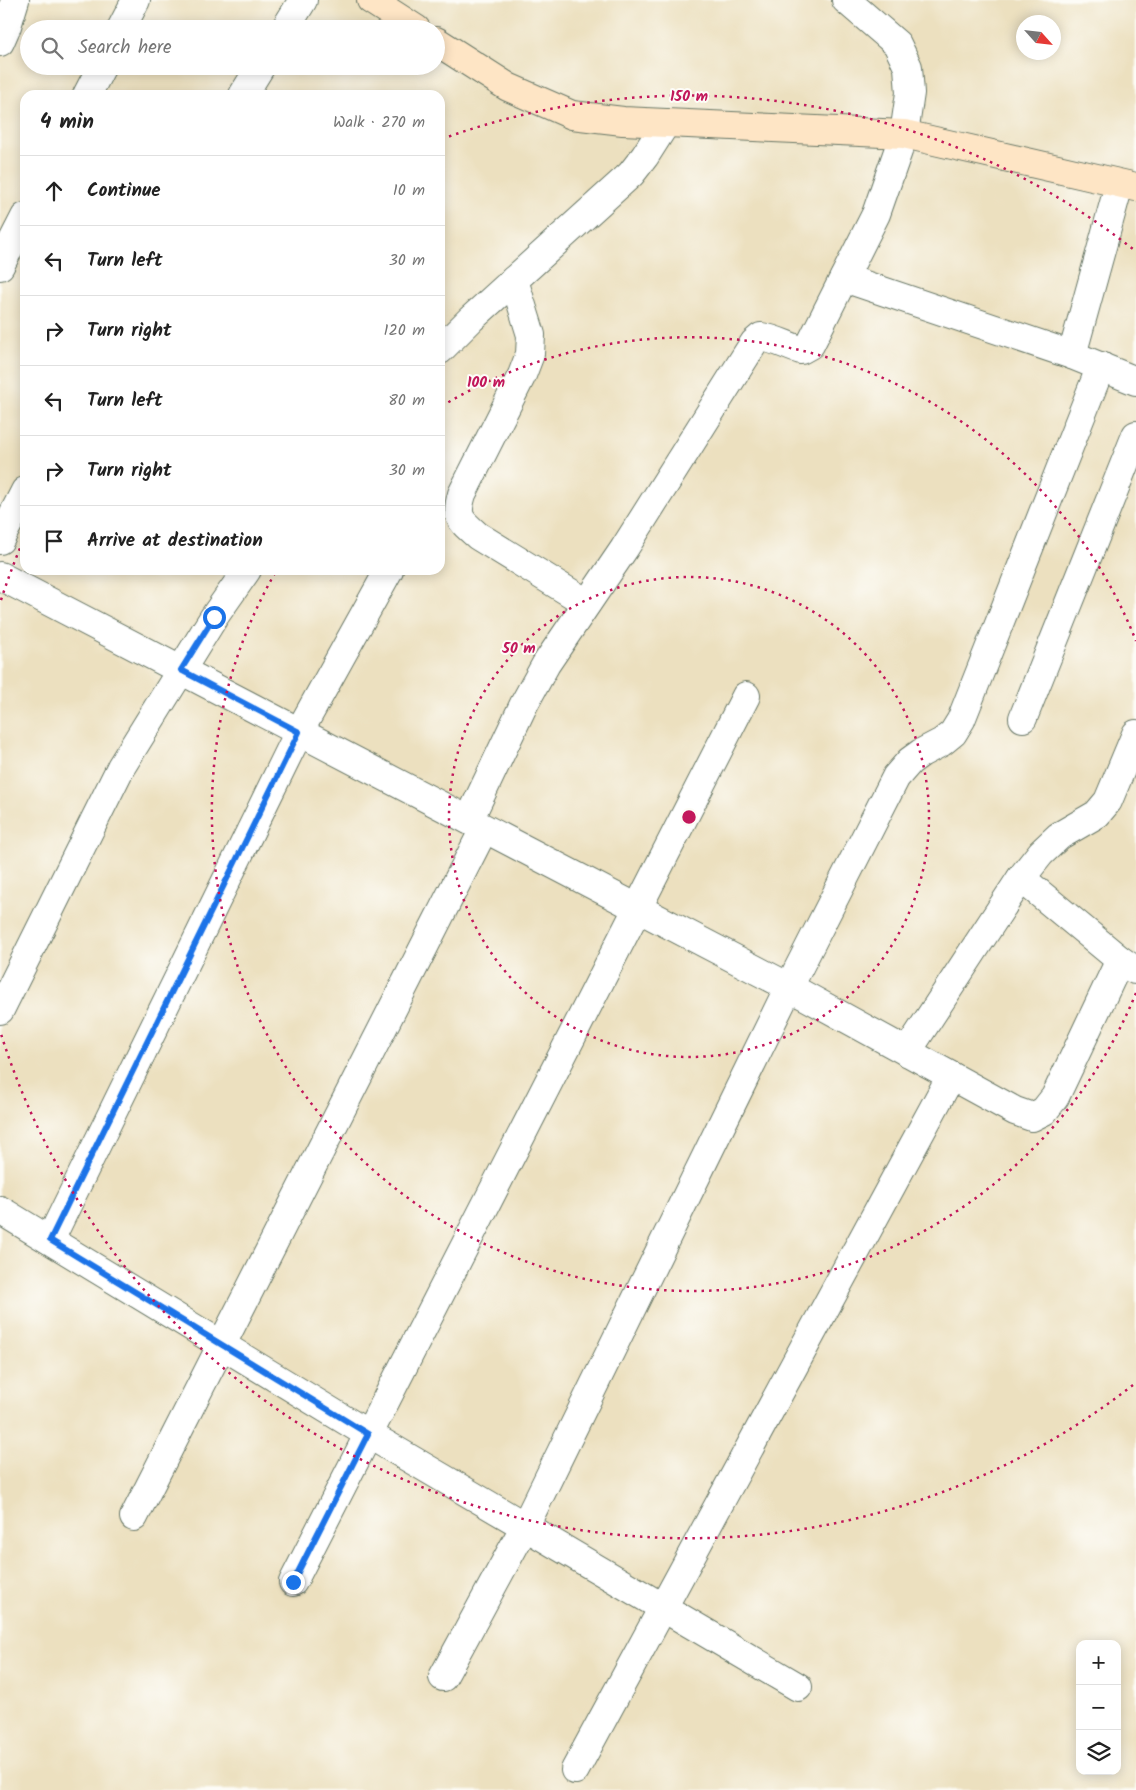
<!DOCTYPE html>
<meta charset="utf-8">
<style>
:root{--surface:#fff;--page:#f6f6f6;--text:#222;--muted:#767676;--line:#e0e0e0}
body{margin:0;font-family:Kalam,sans-serif;background:var(--page);color:var(--text)}
.controls{position:absolute;right:15px;bottom:15px;display:grid;overflow:hidden;border-radius:10px;box-shadow:0 2px 12px #0003}
.controls button{width:45px;height:45px;display:grid;place-items:center;padding:0;border:0;border-bottom:1px solid var(--line);background:var(--surface);color:var(--text);font:25px sans-serif}
.compass{position:absolute;left:1016px;top:15px;width:45px;height:45px;border-radius:50%;background:var(--surface);box-shadow:0 2px 12px #0003;rotate:117deg}
.stop{position:absolute;width:15px;height:15px;margin:-11px;border:4px solid #1a73e8;border-radius:50%;background:#fff}
.stop.end{background:#1a73e8;border-color:#fff;box-shadow:0 1px 5px #0008}
.list{margin:0;padding:0;list-style:none}
h2{display:flex;justify-content:space-between;align-items:center;height:65px;margin:0;padding:0 20px;font-size:21px}
h2 small{font-size:16px;font-weight:400;color:var(--muted)}
.list li{display:grid;grid-template-columns:32px 1fr auto;gap:15px;align-items:center;box-sizing:border-box;height:70px;padding:0 20px;border-top:1px solid var(--line)}
.list b{display:block;font-size:19px;white-space:nowrap}
.list em{font-size:16px;font-style:normal;color:var(--muted)}
.icon{flex:none;width:28px;height:28px;fill:none;stroke:currentColor;stroke-width:2;stroke-linecap:round;stroke-linejoin:round}
.map{position:relative;flex:none;width:1136px;height:1790px;overflow:hidden}
.search{position:absolute;background:var(--surface);box-shadow:0 2px 12px #0003;left:20px;top:20px;width:425px;height:55px;display:flex;align-items:center;gap:12px;box-sizing:border-box;padding:0 18px;border-radius:28px;color:var(--muted);font-size:19px}
.panel{position:absolute;background:var(--surface);box-shadow:0 2px 12px #0003;left:20px;top:90px;width:425px;height:485px;border-radius:15px}
.map>svg:first-child{display:block}
</style>
<div class="map">
<svg width="1136" height="1790" viewBox="0 0 1136 1790">
<rect width="100%" height="100%" fill="#fdfcf7"/>
<filter id="ink" filterUnits="userSpaceOnUse"><feTurbulence type="fractalNoise" baseFrequency=".02" numOctaves="2"/><feDisplacementMap in="SourceGraphic" scale="10" xChannelSelector="R" yChannelSelector="G"/><feConvolveMatrix kernelMatrix="1 2 1 2 8 2 1 2 1" color-interpolation-filters="sRGB"/></filter>
<filter id="wash" filterUnits="userSpaceOnUse"><feTurbulence type="fractalNoise" baseFrequency=".0096" numOctaves="4" result="noise"/><feDisplacementMap in="SourceGraphic" scale="20" xChannelSelector="R" yChannelSelector="G"/><feGaussianBlur stdDeviation="1.12" result="paint"/><feColorMatrix in="noise" values="0 0 0 0 0 0 0 0 0 0 0 0 0 0 0 0 0 1.4 0 .05"/><feComposite in="paint" operator="in"/></filter>
<g filter="url(#wash)">
<rect width="100%" height="100%" fill="#ece0bf"/>
</g>
<g filter="url(#ink)">
<g fill="none" stroke-linecap="round" stroke-linejoin="round">
<defs>
<g id="street">
<path d="M121 29 136 0"/>
<path d="M285 29 303 0"/>
<path d="M0 42 7 26 15 0"/>
<path d="M87 95 102 66"/>
<path d="M243 95 261 66"/>
<path d="M0 266 25 217"/>
<path d="M844 278 1072 355 1136 381"/>
<path d="M514 280 531 335 530 354 522 375 462 494C455 518 460 520 478 536L587 603"/>
<path d="M440 350 471 319 631 174 645 156 666 123"/>
<path d="M1072 355 1119 185"/>
<path d="M0 540 25 491"/>
<path d="M0 576 789 987 1015 1111 1032 1117 1044 1111 1055 1097 1120 960"/>
<path d="M1023 718 1136 435"/>
<path d="M469 820 524 704 546 664 624 549 747 354 754 343 761 337C776 339 787 346 801 350L810 345 876 214 904 134 910 93 908 67 897 44 846 0"/>
<path d="M1021 878 1120 960 1135 970"/>
<path d="M0 1010 121 767 214 617 247 570"/>
<path d="M907 1052 1021 878 1041 853 1059 836 1097 814 1108 801 1136 734"/>
<path d="M0 1210 368 1434 798 1687"/>
<path d="M50 1240 299 732 389 570"/>
<path d="M134 1517 484 829"/>
<path d="M293 1582 746 696"/>
<path d="M443 1677 525 1526 789 987 896 777 910 761 921 753 942 742 953 733 961 720 1101 366"/>
<path d="M575 1770 951 1076"/>
</g>
<g id="secondary">
<path d="M371 0 416 29"/>
<path d="M436 41 508 87 572 115 623 121 904 134 1136 187"/>
</g>
</defs>
<!-- street casing -->
<use href="#street" stroke="#677665" stroke-width="30"/>
<!-- secondary casing -->
<use href="#secondary" stroke="#677665" stroke-width="30"/>
<!-- street -->
<use href="#street" stroke="#fff" stroke-width="28"/>
<!-- secondary -->
<use href="#secondary" stroke="#fee5c5" stroke-width="28"/>
</g>
</g>
<g fill="none" stroke-linecap="round" stroke-linejoin="round" filter="url(#ink)">
<!-- route -->
<path stroke="#1a73e8" stroke-width="6" d="M214 617 181 670 299 732 50 1240 368 1434 293 1582"/>
</g>
<!-- distance rings -->
<g fill="none" stroke="#c2185b" stroke-width="2.5" stroke-dasharray="2.5 5">
<circle cx="689" cy="817" r="240"/>
<path d="M1136 993A480 480 0 1 1 275 573M442 406A480 480 0 0 1 1136 641"/>
<path d="M1133 1385A721 721 0 0 1 1 1034M1 600A721 721 0 0 1 23 541M442 139A721 721 0 0 1 1133 249"/>
</g>
<circle cx="689" cy="817" r="8" fill="#c2185b" stroke="#fdfcf7" stroke-width="2.5"/>
<g font-size="15" text-anchor="middle" font-weight="bold" fill="#c2185b" stroke="#fdfcf7" stroke-width="4" stroke-linejoin="round" paint-order="stroke">
<text x="689" y="101">150 m</text>
<text x="486" y="387">100 m</text>
<text x="519" y="653">50 m</text>
</g>
</svg>
<div class="controls">
<button>+</button>
<button>−</button>
<button><svg class="icon" aria-label="layers" viewBox="0 0 24 24"><path d="M12 4l9 5-9 5-9-5zM3 14l9 5 9-5"/></svg></button>
</div>
<svg class="compass" viewBox="-18 -18 36 36"><path d="M0-13l5 13h-10z" fill="#e53935"/><path d="M0 13l5-13h-10z" fill="#767676"/></svg>
<div class="stop" style="left:214px;top:617px"></div>
<div class="stop end" style="left:293px;top:1582px"></div>
<div class="search"><svg class="icon" aria-label="search" viewBox="0 0 24 24"><circle cx="10" cy="10" r="6"/><path d="M15 15l6 6"/></svg>Search here</div>
<section class="panel">
<h2>4 min<small>Walk · 270 m</small></h2>
<ul class="list">
<li><svg class="icon" aria-label="ahead" viewBox="0 0 24 24"><path d="M12 20V5M6 11l6-6 6 6"/></svg><div><b>Continue</b></div><em>10 m</em></li>
<li><svg class="icon" aria-label="left" viewBox="0 0 24 24"><path d="M17 20v-9H6M10 6l-5 5 5 5"/></svg><div><b>Turn left</b></div><em>30 m</em></li>
<li><svg class="icon" aria-label="right" viewBox="0 0 24 24"><path d="M7 20v-9h11M14 6l5 5-5 5"/></svg><div><b>Turn right</b></div><em>120 m</em></li>
<li><svg class="icon" aria-label="left" viewBox="0 0 24 24"><path d="M17 20v-9H6M10 6l-5 5 5 5"/></svg><div><b>Turn left</b></div><em>80 m</em></li>
<li><svg class="icon" aria-label="right" viewBox="0 0 24 24"><path d="M7 20v-9h11M14 6l5 5-5 5"/></svg><div><b>Turn right</b></div><em>30 m</em></li>
<li><svg class="icon" aria-label="arrive" viewBox="0 0 24 24"><path d="M6 21V4h12l-3 4 3 4H6"/></svg><div><b>Arrive at destination</b></div></li>
</ul>
</section>
</div>
